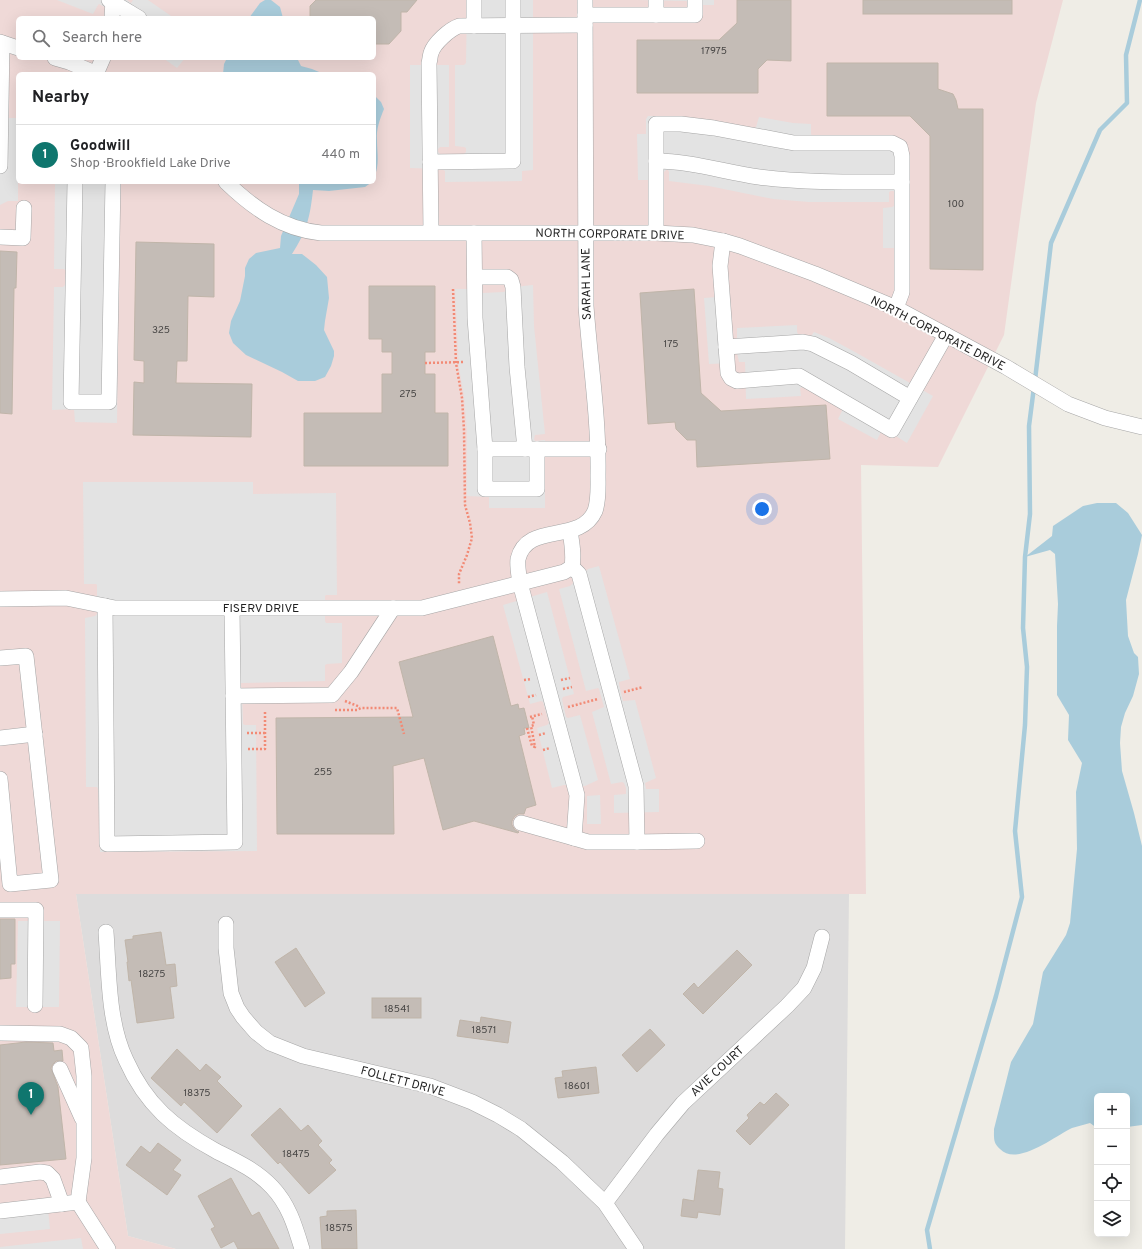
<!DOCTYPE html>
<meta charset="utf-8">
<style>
:root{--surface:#fff;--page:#f6f6f6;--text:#202124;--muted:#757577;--line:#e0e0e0;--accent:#0f766e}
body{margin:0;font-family:Overpass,sans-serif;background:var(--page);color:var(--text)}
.controls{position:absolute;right:12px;bottom:12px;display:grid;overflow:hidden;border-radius:6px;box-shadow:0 4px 16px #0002}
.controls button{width:36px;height:36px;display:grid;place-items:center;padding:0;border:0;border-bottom:1px solid var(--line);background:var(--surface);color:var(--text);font:20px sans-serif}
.you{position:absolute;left:762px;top:509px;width:14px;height:14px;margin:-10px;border:3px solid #fff;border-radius:50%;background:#1a73e8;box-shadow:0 0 0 6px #1a73e833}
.badge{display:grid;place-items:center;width:26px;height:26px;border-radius:50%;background:var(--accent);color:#fff;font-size:13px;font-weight:700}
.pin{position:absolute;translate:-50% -33px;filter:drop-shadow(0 1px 2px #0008)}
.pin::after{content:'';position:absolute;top:21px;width:14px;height:12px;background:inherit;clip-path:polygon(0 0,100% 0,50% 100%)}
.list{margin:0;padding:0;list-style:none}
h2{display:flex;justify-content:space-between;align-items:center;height:52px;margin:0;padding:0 16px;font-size:17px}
h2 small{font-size:13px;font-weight:400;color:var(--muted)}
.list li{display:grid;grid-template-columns:26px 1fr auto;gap:12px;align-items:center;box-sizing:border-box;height:60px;padding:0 16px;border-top:1px solid var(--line)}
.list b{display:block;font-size:15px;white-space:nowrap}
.list p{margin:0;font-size:13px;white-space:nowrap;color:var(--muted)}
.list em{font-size:13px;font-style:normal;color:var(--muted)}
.icon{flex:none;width:22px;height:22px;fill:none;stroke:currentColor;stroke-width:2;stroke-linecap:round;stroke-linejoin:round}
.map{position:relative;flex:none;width:1142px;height:1249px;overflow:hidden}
.search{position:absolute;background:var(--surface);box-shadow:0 4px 16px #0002;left:16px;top:16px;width:360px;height:44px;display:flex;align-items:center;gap:10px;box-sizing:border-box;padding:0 14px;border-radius:6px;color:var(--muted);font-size:15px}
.panel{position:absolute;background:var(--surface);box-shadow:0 4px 16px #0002;left:16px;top:72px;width:360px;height:112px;border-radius:6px}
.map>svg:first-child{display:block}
</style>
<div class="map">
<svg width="1142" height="1249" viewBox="0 0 1142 1249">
<rect width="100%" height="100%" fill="#efede6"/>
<!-- residential -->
<path fill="#dddcdc" d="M76 894H849L845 1249H176L128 1236Z"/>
<!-- commercial -->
<path fill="#efd9d7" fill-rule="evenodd" d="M0 0H1063L1036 103 1004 335 938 467 861 465 866 894H76L128 1236 176 1249H0ZM18 18H374V58H18ZM18 74H374V182H18Z"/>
<!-- parking -->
<g fill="#e3e3e3">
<path d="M57 0H127L131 3 133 0H148L174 18H125L99 4 98 5 93 14Z"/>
<path d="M467 0H533V170L522 171V181L445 182V171L442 169 410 168V65H449V147H440L438 149V152L440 154H464L466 152V148L464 147 455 146V65H464L466 63Z"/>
<path d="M636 0H714V5H688V2L686 1Z"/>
<path d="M163 58H185L177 68Z"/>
<path d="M648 116H676L713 120 754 128 756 127 759 117 793 123 811 124V134L812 136 907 147 909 153 910 248H883V208L892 207 894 206 895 192 893 191H891L889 192V202H809L773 199 709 186 669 181V172L668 170H666L664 172V180H638L637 134H646V119Z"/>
<path d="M0 118H18V201H8L0 205Z"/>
<path d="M55 182H120L117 423 75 422 74 409 52 410 54 287H63L65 285 66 271 64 269H54Z"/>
<path d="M533 285 534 326 545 434 535 435 534 439 535 441 545 440V508H489V497L467 496V431L464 396 459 368 455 289H466L483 293 503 292 523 286Z"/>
<path d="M730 296 732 339 736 340 737 339V328L797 325V332L798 334 811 336 814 332 829 338 855 352 933 396 907 443 883 428 877 440 838 419 842 411 841 408 803 387 800 388 801 396 746 399 745 362H739L737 353 733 354 734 363 709 364 704 298Z"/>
<path d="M83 482H253V494L336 493 337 595H326L325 596V621L326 623H342V663L327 664 325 665V681L241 683V687L242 688 243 724 245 725H256L257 851 100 852 98 789 97 787H86L85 618 95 616 97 614V585L96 584H84Z"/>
<path d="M599 566 630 679 619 682V684L623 701 635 700 656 778 645 783 646 789H659V812L614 813V795L626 794V788L624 783 622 782 611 784 592 712 604 707 599 689 598 688 586 691 559 589 570 586 588 569Z"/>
<path d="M547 592 574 694 563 697 562 699 566 717 568 718 580 715 598 780 585 786 564 785 552 788 537 728 547 725 549 723 543 702 541 701 530 704 503 605Z"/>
<path d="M600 795 601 824H587V796Z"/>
<path d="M18 921H60L59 1007H16Z"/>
<path d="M47 1199 50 1229 0 1234V1204Z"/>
<path d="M81 1238 83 1249H0V1247Z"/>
</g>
<!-- water -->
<g fill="#a9ccdb">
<path d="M265 0H271L280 7 283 18H249L260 3Z"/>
<path d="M227 58H297L301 66 312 69 324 74H223L224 64Z"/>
<path d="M374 95 381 102 384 109C380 119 376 129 377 140 377 154 380 164 374 178Z"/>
<path d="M297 182H372L365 187 329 191 313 190C310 217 307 231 292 254H302L316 265 327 277 329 298 325 321 324 330 334 351V356L331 366 325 377 315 381H298L282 372 246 355 233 343 229 333 231 321 240 301 245 276V268L249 259 256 253 280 248 281 236 299 194V183Z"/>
<path d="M1097 503H1116L1128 513 1142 535 1138 554 1126 600 1128 636 1134 653 1138 657 1139 674 1133 696 1125 713 1121 727 1120 743 1122 771 1134 813 1142 846V1125L1127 1127V1096H1097V1128L1090 1123C1084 1125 1078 1126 1072 1128 1055 1136 1017 1167 1000 1149 993 1143 994 1138 994 1129L1011 1062 1033 1024 1043 972 1066 935 1070 923 1077 849 1076 792 1082 763 1068 740 1069 715 1057 695V626L1058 604 1055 554 1050 550 1025 557 1052 536 1053 526 1083 506Z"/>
</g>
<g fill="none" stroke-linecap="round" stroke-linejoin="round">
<!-- stream -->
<g stroke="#a9ccdb" stroke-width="4.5">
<path d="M1035 380 1051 243 1100 130 1127 103 1126 55 1140 0"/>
<path d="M930 1249 927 1230 996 996 1022 897 1015 831 1025 725 1027 667 1023 628 1025 557 1030 514 1029 426 1034 387"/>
</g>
</g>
<!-- building -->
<g fill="#c4bcb6" stroke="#c0b5a9">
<path d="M316 0H417L407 12H401V31L389 44H374V18H310V6Z"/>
<path d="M737 0H791V61L767 60 758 69V93H637V40H719L737 23Z"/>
<rect x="863" y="0" width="149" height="14"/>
<path d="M827 63H938V89L953 94 956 100 958 109H983V270L930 269V136L910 116H827Z"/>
<path d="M136 242 214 244V297L188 296 187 361H177L176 383 252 384 251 437 133 435 134 382 144 383V361L134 360Z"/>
<path d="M0 251 17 252 16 288H14L12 414 0 413Z"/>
<path d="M369 286H435V352H425V374H435V413H448V466H304V413H382V374H392V352H382V339H369Z"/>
<path d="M694 289 701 393 721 411 826 405 830 459 697 467 696 440H687L676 429 675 422 648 424 640 293Z"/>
<path d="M493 636 511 706 518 704 519 709 524 708 529 728H524L525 734 519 736 536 805 526 808 524 814H518L514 817 512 821V825L515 830 519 832 518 833 474 821 443 830 424 758 393 766 394 834H277L276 718 413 717 399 662Z"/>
<path d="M0 919H15V964H11V978L0 979Z"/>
<path d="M161 932 166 965 175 964 177 986 170 987 174 1018 137 1023 131 980 129 981 127 962H128L125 940 133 939V936Z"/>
<path d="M296 948 325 993 305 1007 275 962Z"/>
<path d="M737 950 752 965 703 1014 683 994 694 983 698 988Z"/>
<rect x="372" y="998" width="49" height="20"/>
<path d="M481 1017 511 1022 508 1043 457 1036 460 1020 480 1023Z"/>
<path d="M650 1029 665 1045 637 1072 622 1055Z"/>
<path d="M26 1042 53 1043 54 1051 62 1050 63 1061H56L53 1064 51 1068 58 1087 66 1159 0 1165V1045Z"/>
<path d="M177 1049 200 1071 206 1064 221 1077 217 1081 242 1106 217 1133 184 1102 181 1106 151 1078Z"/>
<path d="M596 1067 599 1093 558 1098 555 1078 563 1077 562 1071Z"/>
<path d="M776 1093 789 1105 750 1145 736 1131 749 1118 747 1115 760 1102 764 1105Z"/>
<path d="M280 1108 301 1131 308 1125 322 1141 318 1145 332 1160 329 1163 336 1170 309 1194 280 1162 278 1164 251 1135Z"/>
<path d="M158 1143 181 1160 173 1170 181 1175 167 1195 126 1165 141 1146 150 1153Z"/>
<path d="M698 1170 720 1172 718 1188 723 1189 720 1215 698 1212 697 1218 681 1216 683 1199 694 1201Z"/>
<path d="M231 1178 252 1216 259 1212 279 1249H238L234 1241 221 1248 211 1229 215 1227 198 1196Z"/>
<path d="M356 1210 357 1249H322L320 1217 327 1216V1211Z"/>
</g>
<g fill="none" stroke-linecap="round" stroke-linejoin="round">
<defs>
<g id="minor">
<path d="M109 0 139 18"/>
<path d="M656 0V15"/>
<path d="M585 15H695V0"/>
<path d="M112 18 113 0"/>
<path d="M474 26V0"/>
<path d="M0 42 18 48"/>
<path d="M55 58 69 62 97 74"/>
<path d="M96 74 103 58"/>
<path d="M656 161C691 161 724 172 759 177 806 183 854 182 902 182"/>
<path d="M430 162 513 161V0"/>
<path d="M0 166 2 43"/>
<path d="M75 182 71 402H109L113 182"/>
<path d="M226 182C253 208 282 229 321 233H656L693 235 723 241 740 246 815 274 896 308 1006 367 1068 404 1105 418 1142 427"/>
<path d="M431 232 429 63C430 60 430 56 431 53 434 43 450 29 459 26L585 25"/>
<path d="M474 233 475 318 485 449V489H537V449"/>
<path d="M656 233V124H681L714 128 794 143H892L900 147 902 156V292L896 308"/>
<path d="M0 237 23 238 24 208"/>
<path d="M723 241 720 266 728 373 731 378 737 381 799 376 892 430 946 335"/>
<path d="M475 277H507L511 280 513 287 517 367 525 449"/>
<path d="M726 347 803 342 813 344 851 363 910 398"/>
<path d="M485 449H599"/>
<path d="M572 567 579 574 636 786 637 842H588L574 838 577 795 520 583C519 576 517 566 518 559 527 521 580 545 595 511 599 500 598 486 598 475 599 418 590 362 586 306L585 0"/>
<path d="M0 599 66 598 115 608H422L564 572 572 567C574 555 572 543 570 531"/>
<path d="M105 606 107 844 235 842 232 608"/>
<path d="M0 658 26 656 51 880 10 884 0 779"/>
<path d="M233 696 332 695 351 672 393 608"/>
<path d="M0 738 35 734"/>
<path d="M521 823 574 838"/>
<path d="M637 842 697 841"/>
<path d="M0 910H36L35 1005"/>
<path d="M226 924V948L231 993 237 1008 243 1017 256 1032 270 1043 303 1056 430 1086 472 1102 498 1115 521 1129 562 1162 605 1203 636 1249"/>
<path d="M106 932C109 973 108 1023 126 1060 146 1105 174 1128 216 1151 236 1161 256 1170 272 1187 289 1205 295 1226 302 1249"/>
<path d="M0 1033 60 1034 71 1038 81 1048 84 1076V1158L78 1202 0 1211"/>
<path d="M60 1069 82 1118"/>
<path d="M0 1177 40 1172 47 1173 53 1179 62 1204"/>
<path d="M78 1202 108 1249"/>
<path d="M605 1203 657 1134 683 1103 787 1006 804 988 814 968 822 937"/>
</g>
</defs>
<!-- minor casing -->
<use href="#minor" stroke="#a6a6a6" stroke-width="16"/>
<!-- path -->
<g stroke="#f28a75" stroke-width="2.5" stroke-dasharray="2 2" stroke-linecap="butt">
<path d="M453 289 456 363 462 398 464 430 465 505 470 523 472 538 467 555 459 574V585"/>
<path d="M425 363 464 362"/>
<path d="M524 680 531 679"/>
<path d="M561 680 570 678"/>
<path d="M563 689 572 687"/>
<path d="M624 692 643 687"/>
<path d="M528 697 536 695"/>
<path d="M345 701 360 707"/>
<path d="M568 707 598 699"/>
<path d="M335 710H357L361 708H397L404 734"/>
<path d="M530 717 542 714"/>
<path d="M527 728 532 746 535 747 531 726 534 725 532 716"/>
<path d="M247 733H265"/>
<path d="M539 735 546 733"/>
<path d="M248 749H265V710"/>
<path d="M543 750 550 748"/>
</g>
<!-- minor -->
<use href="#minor" stroke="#fff" stroke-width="15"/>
</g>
<g text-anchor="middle" stroke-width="4" stroke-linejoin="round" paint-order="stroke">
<!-- number labels -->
<g font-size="10" fill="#484645">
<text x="714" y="54">17975</text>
<text x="956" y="207">100</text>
<text x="161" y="333">325</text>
<text x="671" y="347">175</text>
<text x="408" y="397">275</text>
<text x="323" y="775">255</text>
<text x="152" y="977">18275</text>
<text x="397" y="1012">18541</text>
<text x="484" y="1033">18571</text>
<text x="577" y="1089">18601</text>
<text x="197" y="1096">18375</text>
<text x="296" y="1157">18475</text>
<text x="339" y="1231">18575</text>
</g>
<!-- street labels -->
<g font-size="12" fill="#1f1f1f" stroke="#fff">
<text transform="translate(610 234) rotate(1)" y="4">NORTH CORPORATE DRIVE</text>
<text transform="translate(586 284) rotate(-91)" y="4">SARAH LANE</text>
<text transform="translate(938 333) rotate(27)" y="4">NORTH CORPORATE DRIVE</text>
<text x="261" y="612">FISERV DRIVE</text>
<text transform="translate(717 1071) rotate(-43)" y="4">AVIE COURT</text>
<text transform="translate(403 1081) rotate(15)" y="4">FOLLETT DRIVE</text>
</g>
</g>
</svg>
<div class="controls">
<button>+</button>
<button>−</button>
<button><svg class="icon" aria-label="locate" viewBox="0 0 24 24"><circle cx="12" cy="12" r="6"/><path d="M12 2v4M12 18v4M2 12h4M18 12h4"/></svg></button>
<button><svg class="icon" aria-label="layers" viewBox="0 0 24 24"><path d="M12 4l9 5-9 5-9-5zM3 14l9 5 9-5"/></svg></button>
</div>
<div class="you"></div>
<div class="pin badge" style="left:31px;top:1115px">1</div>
<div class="search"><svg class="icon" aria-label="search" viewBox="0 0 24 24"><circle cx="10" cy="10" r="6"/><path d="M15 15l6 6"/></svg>Search here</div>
<section class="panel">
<h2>Nearby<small></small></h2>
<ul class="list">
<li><span class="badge">1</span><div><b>Goodwill</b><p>Shop · Brookfield Lake Drive</p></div><em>440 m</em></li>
</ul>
</section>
</div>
